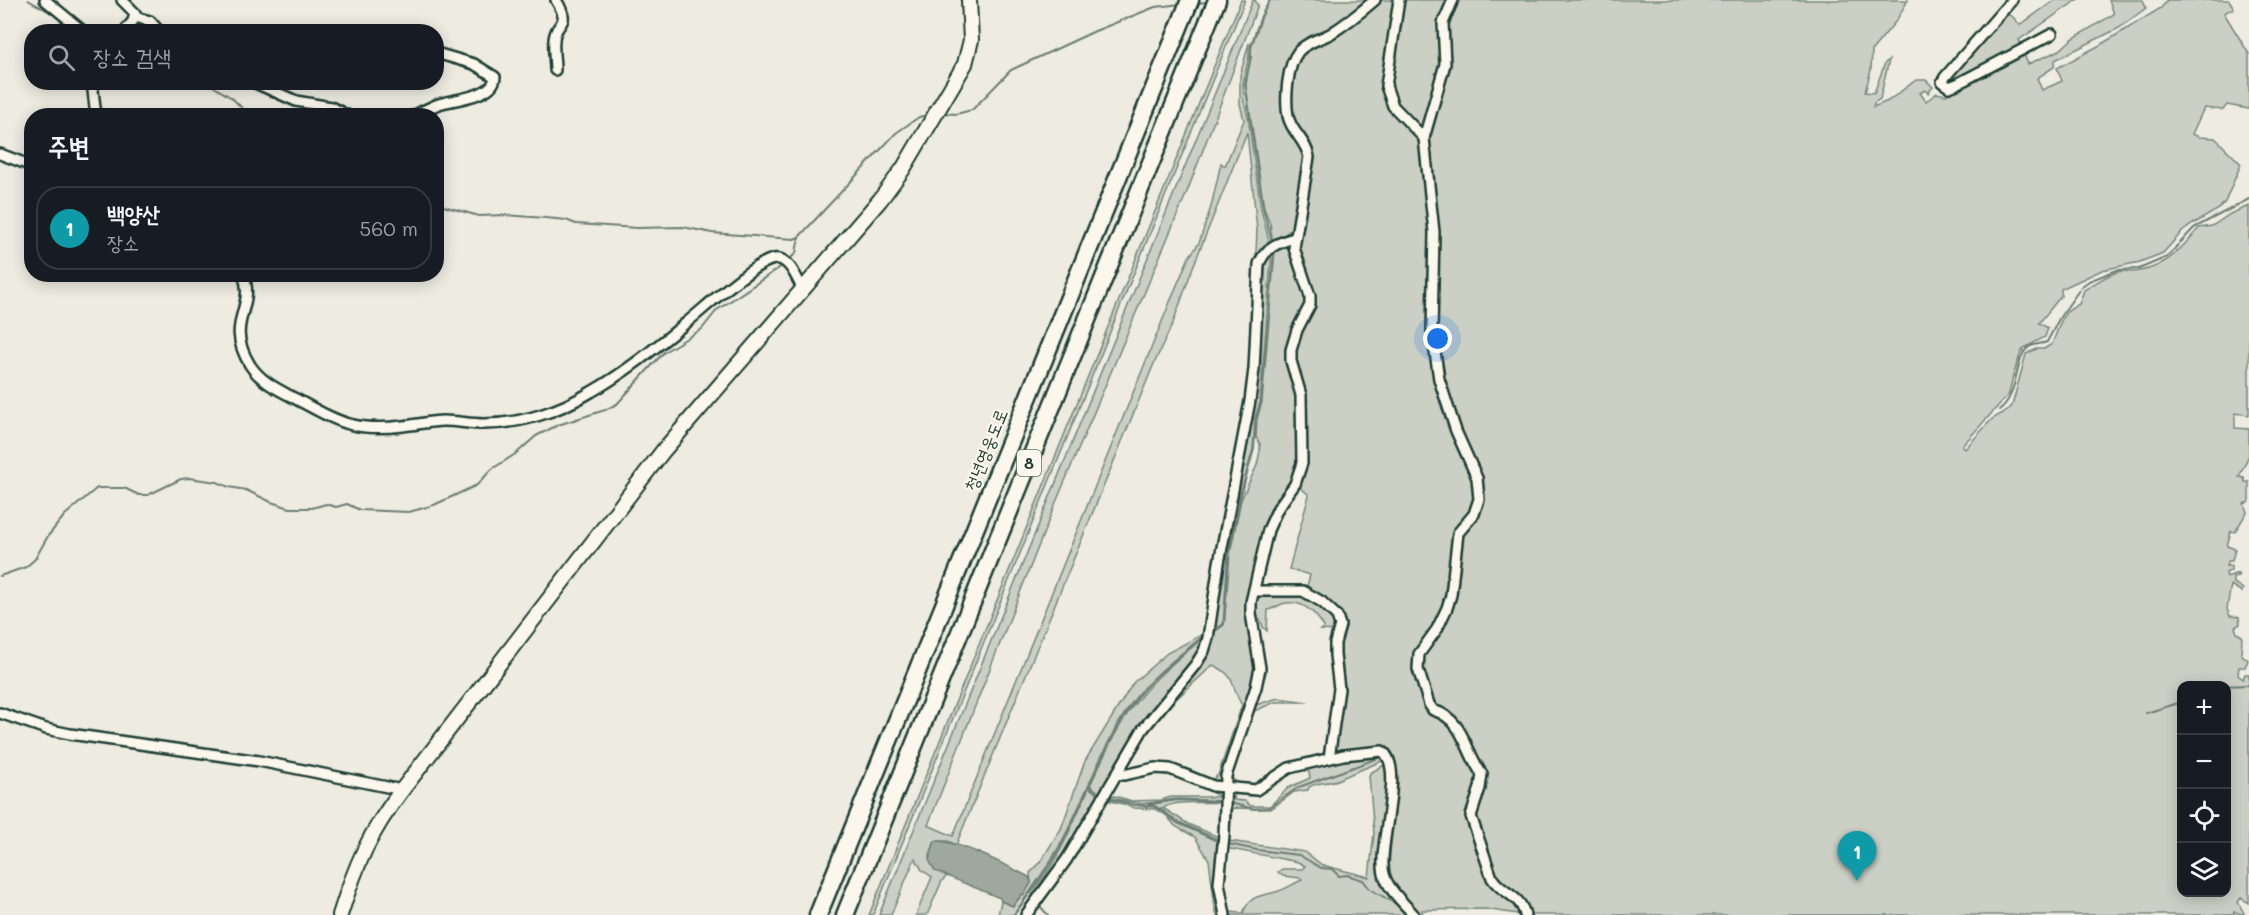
<!DOCTYPE html>
<html lang="ko">
<meta charset="utf-8">
<style>
:root{--surface:#171b24;--page:#20242c;--text:#f1f3f6;--muted:#9ea1a6;--line:#363941;--accent:#92a19f}
body{margin:0;font-family:Mali,"Poor Story",sans-serif;background:var(--page);color:var(--text)}
.controls{position:absolute;right:18px;bottom:18px;display:grid;overflow:hidden;border-radius:12px;box-shadow:0 3px 15px #0003}
.controls button{width:54px;height:54px;display:grid;place-items:center;padding:0;border:0;border-bottom:2px solid var(--line);background:var(--surface);color:var(--text);font:30px sans-serif}
.you{position:absolute;left:1438px;top:339px;width:21px;height:21px;margin:-15px;border:4px solid #fff;border-radius:50%;background:#1a73e8;box-shadow:0 0 0 9px #1a73e833}
.badge{display:grid;place-items:center;width:39px;height:39px;border-radius:50%;background:var(--accent);color:#fff;font-size:20px;font-weight:700}
.pin{position:absolute;translate:-50% -50px;filter:drop-shadow(0 2px 3px #0008)}
.pin::after{content:'';position:absolute;top:32px;width:21px;height:18px;background:inherit;clip-path:polygon(0 0,100% 0,50% 100%)}
.list{margin:0;padding:0;list-style:none}
h2{display:flex;justify-content:space-between;align-items:center;height:78px;margin:0;padding:0 24px;font-size:26px}
h2 small{font-size:20px;font-weight:400;color:var(--muted)}
.list li{display:grid;grid-template-columns:39px 1fr auto;gap:18px;align-items:center;box-sizing:border-box;height:84px;margin:0 12px 12px;padding:0 12px;border:2px solid var(--line);border-radius:24px}
.list b{display:block;font-size:22px;white-space:nowrap}
.list p{margin:0;font-size:20px;white-space:nowrap;color:var(--muted)}
.list em{font-size:20px;font-style:normal;color:var(--muted)}
.icon{flex:none;width:33px;height:33px;fill:none;stroke:currentColor;stroke-width:2;stroke-linecap:round;stroke-linejoin:round}
.map{position:relative;flex:none;width:2249px;height:915px;overflow:hidden}
.search{position:absolute;background:var(--surface);box-shadow:0 3px 15px #0003;left:24px;top:24px;width:420px;height:66px;display:flex;align-items:center;gap:15px;box-sizing:border-box;padding:0 21px;border-radius:24px;color:var(--muted);font-size:22px}
.panel{position:absolute;background:var(--surface);box-shadow:0 3px 15px #0003;left:24px;top:108px;width:420px;height:174px;border-radius:24px}
.map>svg:first-child{display:block}
</style>
<div class="map">
<svg width="2249" height="915" viewBox="0 0 2249 915">
<rect width="100%" height="100%" fill="#eeece1"/>
<filter id="ink" filterUnits="userSpaceOnUse"><feTurbulence type="fractalNoise" baseFrequency=".0167" numOctaves="2"/><feDisplacementMap in="SourceGraphic" scale="12" xChannelSelector="R" yChannelSelector="G"/><feConvolveMatrix kernelMatrix="1 2 1 2 8 2 1 2 1" color-interpolation-filters="sRGB"/></filter>
<g filter="url(#ink)">
<!-- green -->
<g fill="#cbcfc4" stroke="#75867c" stroke-width="1.5" fill-rule="evenodd">
<path d="M1241 0H1245L873 915H869Z"/>
<path d="M1253 0H1256L1255 2 1258 5 1187 192 1054 507 928 825 953 836 1174 292 1189 257 1199 243 1211 207 1221 163 1225 166 1244 120 1240 104V75L1249 43V56L1243 84 1244 101 1248 117 1261 209 1270 245 1259 251 1258 258 1251 373 1257 229 1247 132 1193 267 1173 323 1153 366 956 845 948 841H935C927 860 927 867 947 876L942 881 927 915H916L932 877 922 870 915 858 891 915H879Z"/>
<path d="M1270 0H1372L1349 20 1297 50 1286 117 1306 151 1294 227 1273 243 1270 224 1264 208 1246 85 1252 45 1262 16Z"/>
<path d="M1377 0H1397L1384 75 1402 121 1420 141 1430 202 1431 348 1475 478 1476 505 1459 526 1446 607 1417 654 1427 705 1450 720 1480 774 1470 809 1491 879 1512 897 1524 915 1485 909 1422 910 1423 915H1417L1387 877 1388 752H1339L1334 749 1337 655 1343 625 1306 590 1310 575 1289 569 1309 495 1297 485 1304 463 1293 350 1312 305 1296 247 1311 157 1292 124 1289 91 1300 52Z"/>
<path d="M1400 0H1451L1441 22 1443 64 1424 131 1394 105 1388 75Z"/>
<path d="M1455 0H1908L1896 21 1872 50 1871 70 1865 92 1874 93 1885 63 1889 60 1880 99 1874 103 1873 107 1888 101 1916 80H1926L1933 87 1928 93 1925 90 1920 93 1926 101 1937 93 1946 95 1972 82 2023 52 2028 64 2060 50 2072 39 2114 14 2109 0H2143L2146 8 2119 28 2055 60 2054 67 2037 78 2042 90 2062 81 2057 68 2100 45 2161 8 2167 1 2166 0H2229L2234 8 2224 13 2249 54V109L2227 105 2223 110 2204 108 2192 134 2199 137 2215 138 2241 164 2225 202 2219 209 2193 224 2182 232 2163 253 2140 262 2102 270 2061 289V296L2039 323 2048 328 2045 337 2024 348 2020 355 2013 376 2009 394 1962 446 1965 449 1992 419 2005 412 2012 406 2026 354 2036 349H2044L2052 344 2061 321 2066 312 2079 304 2084 290C2094 284 2105 276 2117 272 2125 270 2132 273 2140 271 2166 267 2183 247 2199 228L2212 226 2230 214 2249 206V415L2235 413V428L2249 429V455L2239 477 2244 478 2245 482H2249V502L2244 504 2247 512 2235 532 2231 531 2227 546 2235 549 2232 561H2228L2226 566H2231V570L2226 573 2227 577 2238 573 2239 576 2233 577V582L2243 589 2242 592 2231 585 2227 609 2230 616 2239 617 2240 624 2235 627 2237 633 2242 636 2241 654 2248 660 2245 667H2239L2238 675 2243 679 2245 674H2249V903L2241 898 2238 902 2245 915 2234 912 2233 915H1527L1497 884 1473 822 1483 781 1465 741 1434 709 1422 678 1420 655 1444 621 1459 533 1481 499 1458 430 1435 348 1426 138 1443 77 1444 31ZM2182 686H2226V892H2182Z"/>
<path d="M2055 0H2077L2019 40 2023 47 1950 84 1948 81 1950 76 2005 13 2013 17 2020 25Z"/>
<path d="M1287 245 1290 246 1309 296 1292 338 1299 396 1298 473 1277 507 1252 591 1258 667 1222 784 1155 766C1173 758 1196 774 1213 779L1218 775 1242 705C1230 687 1238 676 1213 665L1156 718 1209 654 1213 633 1224 625 1230 554 1237 519 1241 500 1257 465 1260 451V444L1256 437 1257 419 1262 402 1275 250Z"/>
<path d="M1272 250 1260 402 1255 418 1253 449 1240 495 1228 554 1223 624 1213 631 1225 553 1258 371 1262 267Z"/>
<path d="M1293 593 1312 599 1334 617 1337 631 1320 630 1324 627C1315 612 1301 599 1282 604 1277 606 1273 609 1268 610L1267 631 1263 627 1260 619H1257L1266 673 1255 705 1278 698 1308 702H1275L1252 712 1231 777 1242 787 1230 783 1231 765 1258 687 1253 613 1254 599 1268 594Z"/>
<path d="M1207 632C1183 653 1156 672 1136 697 1104 739 1088 792 1063 839 1049 866 1031 890 1013 915H998L1001 901 1013 906 1031 883 1030 873 1039 864 1061 829 1085 761 1133 683 1167 653Z"/>
<path d="M1204 637 1201 651 1101 794 1090 785C1104 757 1119 721 1140 697 1158 674 1182 656 1204 637Z"/>
<path d="M1377 753 1386 759C1372 766 1356 771 1342 778 1332 784 1319 781 1309 787L1308 790 1294 792 1271 809 1232 808 1229 841 1305 852 1322 865 1369 877 1374 833 1369 776 1370 773 1388 763 1389 771 1380 869 1411 915H1227L1221 883 1224 877C1224 889 1223 902 1231 912L1243 913C1251 893 1261 897 1279 891 1287 888 1295 883 1302 880L1300 878 1283 876 1278 872 1282 869H1302L1305 866 1298 862 1225 848 1228 803 1235 795 1234 800 1245 801 1251 806H1270L1288 788 1310 778 1309 772 1300 768Z"/>
<path d="M1176 773 1221 794 1224 801 1177 799 1142 804 1107 797 1115 796 1132 801 1161 800 1171 797H1220Z"/>
<path d="M1089 788 1100 796 1079 834 1035 898 1031 893C1058 864 1072 824 1089 788Z"/>
<path d="M1107 798 1135 805 1154 807 1177 823 1221 843 1215 883 1222 915H1217L1215 908 1209 860 1195 837 1175 826 1166 815 1155 809 1134 808 1127 805 1106 800Z"/>
<path d="M1177 800 1224 802C1207 804 1176 799 1163 808L1188 824 1221 838V841L1178 822 1161 809 1148 805Z"/>
</g>
<!-- water -->
<path fill="#9fa89f" stroke="#6c7d74" stroke-width="1.5" d="M935 841C957 840 1008 866 1029 877L1031 883 1024 895 1022 894 1013 906 1001 901 1000 898 935 871 929 860Z"/>
<g fill="none" stroke-linecap="round" stroke-linejoin="round">
<!-- stream -->
<g stroke="#6c7d74" stroke-width="2">
<path d="M28 0 62 19"/>
<path d="M1270 0 1261 16 1251 45V57L1245 84 1263 208 1272 242"/>
<path d="M1195 3 1208 2"/>
<path d="M79 23 91 32"/>
<path d="M206 82 232 98 245 111 260 116"/>
<path d="M942 113 956 114 972 110 1011 70 1095 31 1155 7 1181 4"/>
<path d="M436 204 479 216 504 215 546 218 566 220 576 224 637 228 683 227 712 233 794 239 799 237 896 133 919 117 930 114"/>
<path d="M789 260 796 253 799 237"/>
<path d="M1999 410C2020 395 2013 358 2029 347 2033 344 2042 344 2047 342L2060 317 2082 286 2089 281 2117 270 2139 269 2167 257 2194 228 2249 199"/>
<path d="M0 576 26 567 35 559 48 536 65 515 97 488H124L139 495H148L181 479 189 478 217 482 229 487 246 490 271 502 290 508H312L326 504 336 507 347 504 360 510 409 512 434 505 477 485 492 469 517 453 536 436 558 425 605 410 617 404 664 352 702 329 717 310 785 264"/>
<path d="M1215 631 1224 624 1229 554 1241 495 1254 449 1256 419 1261 402 1274 252"/>
<path d="M2223 686 2249 685"/>
<path d="M2146 713 2182 702"/>
<path d="M1089 786 1101 795"/>
<path d="M1107 798 1135 805 1155 806 1178 822 1221 842"/>
<path d="M1230 803 1254 809 1268 808 1299 787 1381 757"/>
<path d="M1148 804 1177 800 1222 801"/>
<path d="M1228 844 1257 850 1299 855 1321 868 1332 869 1339 876 1347 875 1363 880 1370 889 1401 907"/>
<path d="M1038 904 1048 915"/>
<path d="M1014 915C1032 890 1051 866 1065 838 1088 792 1105 742 1136 699 1153 675 1181 657 1203 637"/>
</g>
<defs>
<g id="minor">
<path d="M45 0 84 32"/>
<path d="M122 0 135 13 133 21 124 32"/>
<path d="M1399 0 1386 86 1393 106 1424 138"/>
<path d="M1453 0 1443 23 1445 64 1424 138 1434 232 1432 331 1439 379 1456 431 1477 478 1479 499 1474 514 1458 533 1451 595 1447 608 1437 629 1419 654 1418 669 1429 704 1433 710C1465 720 1464 750 1482 774L1480 788 1471 816 1492 878C1502 894 1520 894 1525 915"/>
<path d="M2012 0 1945 77 1942 82 1949 87 1957 84 2052 34"/>
<path d="M135 17 150 21 160 32"/>
<path d="M555 70C555 61 553 50 554 40 555 20 573 27 556 0"/>
<path d="M92 82 96 116"/>
<path d="M253 82 296 101 331 107 349 116"/>
<path d="M413 116C421 112 430 107 439 104 454 99 494 97 495 77L474 64 436 53"/>
<path d="M0 154 32 166"/>
<path d="M243 274C257 309 223 321 250 365 261 382 279 390 296 399 339 422 353 432 403 426 416 425 430 421 443 421 457 421 470 424 484 424 521 424 560 411 591 392 625 373 656 347 686 323 705 308 753 263 774 259 789 256 797 279 803 290"/>
<path d="M1254 591H1303L1322 602 1337 616 1340 625 1335 643V655L1339 689 1329 758"/>
<path d="M0 713 46 729 70 734 259 761 402 790"/>
<path d="M1117 774 1124 775 1155 768 1170 769 1213 786 1256 790 1289 768 1343 755 1382 751C1406 766 1377 847 1384 874 1388 890 1404 903 1414 915"/>
<path d="M1026 915 1067 859 1143 729 1196 664 1204 651 1208 638 1219 563 1250 401 1254 369 1259 264C1266 247 1277 243 1294 238"/>
<path d="M1225 915 1219 883 1224 835 1226 776 1256 687 1260 668 1251 613V602L1268 530 1278 508 1295 484 1302 463 1301 395 1291 361V350L1297 330 1310 305V296L1294 248 1309 157C1306 140 1291 132 1288 116 1285 99 1287 66 1298 52 1305 43 1320 39 1330 34 1346 24 1361 12 1375 0"/>
</g>
<path id="primary" d="M340 915C356 864 370 832 402 790L663 451 880 200 903 169 965 64 971 40 969 0"/>
<g id="motorway">
<path d="M818 915 1190 0"/>
<path d="M845 915 1217 0"/>
</g>
</defs>
<!-- minor casing -->
<use href="#minor" stroke="#1f3d34" stroke-width="14"/>
<!-- primary casing -->
<use href="#primary" stroke="#1f3d34" stroke-width="18"/>
<!-- motorway casing -->
<use href="#motorway" stroke="#1f3d34" stroke-width="21"/>
<!-- minor -->
<use href="#minor" stroke="#fbf7ec" stroke-width="9"/>
<!-- primary -->
<use href="#primary" stroke="#fbf7ec" stroke-width="14"/>
<!-- motorway -->
<use href="#motorway" stroke="#fbf7ec" stroke-width="16"/>
</g>
</g>
<g text-anchor="middle" stroke-width="4.5" stroke-linejoin="round" paint-order="stroke">
<!-- shield labels -->
<rect fill="#fbf7ec" stroke="#61756b" stroke-width="1.5" x="1017" y="450" width="24" height="26" rx="4.5"/>
<g font-size="16" font-weight="bold" fill="#1f3d34">
<text x="1029" y="469">8</text>
</g>
<!-- street labels -->
<g font-size="18" fill="#1f3d34" stroke="#fbf7ec">
<text transform="translate(986 450) rotate(-68)" y="6">청년영웅도로</text>
</g>
</g>
</svg>
<div class="controls">
<button>+</button>
<button>−</button>
<button><svg class="icon" aria-label="locate" viewBox="0 0 24 24"><circle cx="12" cy="12" r="6"/><path d="M12 2v4M12 18v4M2 12h4M18 12h4"/></svg></button>
<button><svg class="icon" aria-label="layers" viewBox="0 0 24 24"><path d="M12 4l9 5-9 5-9-5zM3 14l9 5 9-5"/></svg></button>
</div>
<div class="you"></div>
<div class="pin badge" style="left:1857px;top:881px;background:#0f9aa8">1</div>
<div class="search"><svg class="icon" aria-label="search" viewBox="0 0 24 24"><circle cx="10" cy="10" r="6"/><path d="M15 15l6 6"/></svg>장소 검색</div>
<section class="panel">
<h2>주변<small></small></h2>
<ul class="list">
<li><span class="badge" style="background:#0f9aa8">1</span><div><b>백양산</b><p>장소</p></div><em>560 m</em></li>
</ul>
</section>
</div>
